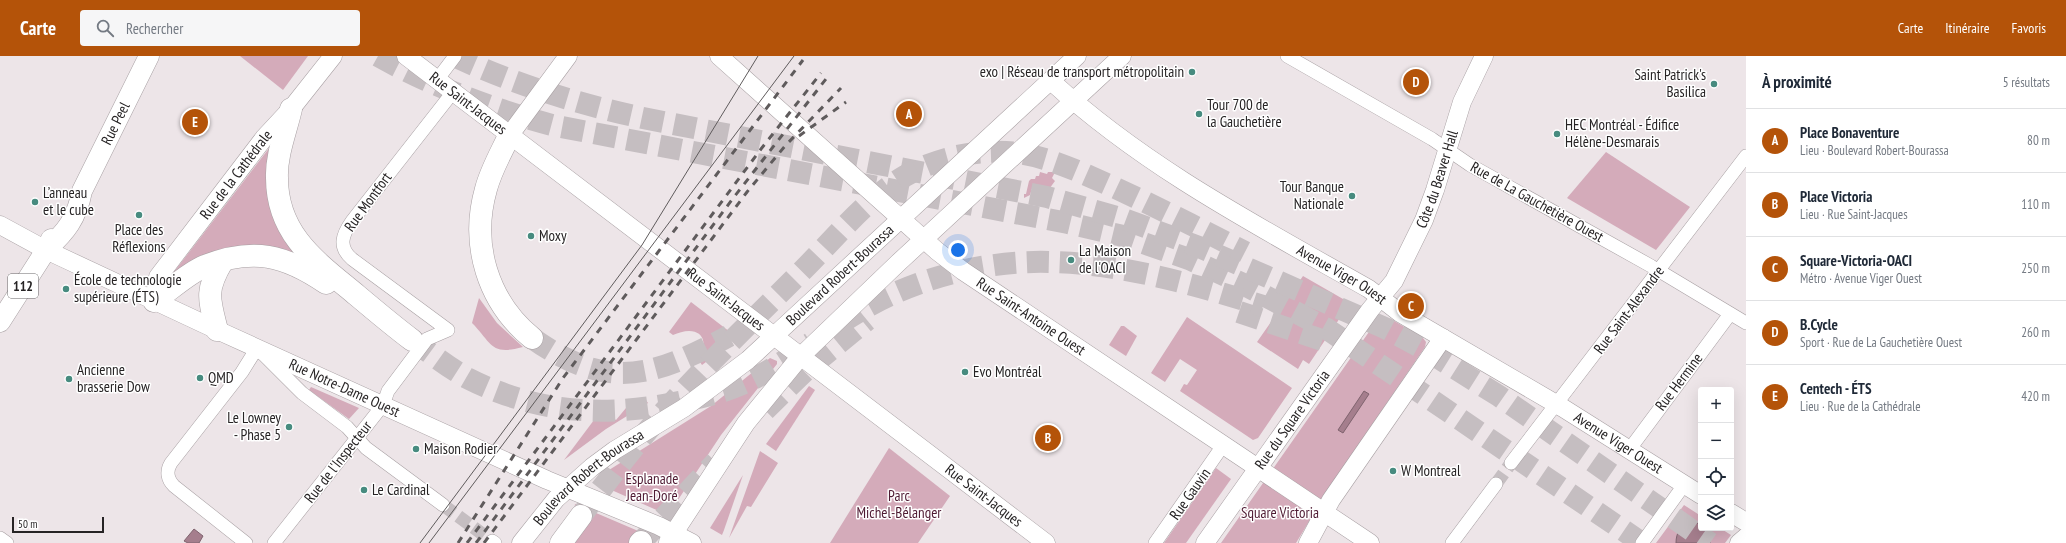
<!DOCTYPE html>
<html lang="fr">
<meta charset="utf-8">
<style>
:root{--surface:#fff;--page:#f6f6f7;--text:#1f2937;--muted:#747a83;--line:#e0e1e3;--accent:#b45309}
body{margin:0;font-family:"PT Sans Narrow",sans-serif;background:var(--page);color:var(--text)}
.controls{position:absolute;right:12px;bottom:12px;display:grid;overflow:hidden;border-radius:4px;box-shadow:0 4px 16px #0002}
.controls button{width:36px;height:36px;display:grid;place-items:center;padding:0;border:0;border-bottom:1px solid var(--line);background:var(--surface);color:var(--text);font:20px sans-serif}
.scale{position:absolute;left:12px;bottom:10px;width:92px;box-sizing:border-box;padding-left:4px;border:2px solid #262324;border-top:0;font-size:11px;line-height:14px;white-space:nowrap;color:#262324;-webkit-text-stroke:3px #fff;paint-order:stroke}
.you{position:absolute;left:958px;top:194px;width:14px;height:14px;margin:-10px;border:3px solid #fff;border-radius:50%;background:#1a73e8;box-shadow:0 0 0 6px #1a73e833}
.badge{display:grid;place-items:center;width:26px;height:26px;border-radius:50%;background:var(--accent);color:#fff;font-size:13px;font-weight:700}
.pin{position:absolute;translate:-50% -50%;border:2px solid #fff;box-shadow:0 1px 4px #0006}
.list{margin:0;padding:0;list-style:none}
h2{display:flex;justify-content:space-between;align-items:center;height:52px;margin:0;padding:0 16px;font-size:17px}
h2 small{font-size:13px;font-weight:400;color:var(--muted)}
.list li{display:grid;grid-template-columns:26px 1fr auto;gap:12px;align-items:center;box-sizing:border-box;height:64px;padding:0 16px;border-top:1px solid var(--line)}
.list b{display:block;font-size:15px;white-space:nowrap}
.list p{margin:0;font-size:13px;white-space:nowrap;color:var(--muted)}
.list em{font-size:13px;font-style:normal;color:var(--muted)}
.icon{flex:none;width:22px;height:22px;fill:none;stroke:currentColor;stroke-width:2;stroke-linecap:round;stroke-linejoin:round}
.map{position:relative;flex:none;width:1746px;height:487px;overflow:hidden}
header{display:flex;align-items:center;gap:24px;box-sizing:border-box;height:56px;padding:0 20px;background:var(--accent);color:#fff}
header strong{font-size:19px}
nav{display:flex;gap:22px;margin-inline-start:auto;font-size:14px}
.search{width:280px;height:36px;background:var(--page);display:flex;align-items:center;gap:10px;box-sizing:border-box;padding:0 14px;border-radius:4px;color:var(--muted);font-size:15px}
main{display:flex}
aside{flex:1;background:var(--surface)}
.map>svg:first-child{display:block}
</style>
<header>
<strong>Carte</strong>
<div class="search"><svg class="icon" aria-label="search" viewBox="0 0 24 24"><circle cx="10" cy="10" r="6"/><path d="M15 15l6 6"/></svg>Rechercher</div>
<nav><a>Carte</a><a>Itinéraire</a><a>Favoris</a></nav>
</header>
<main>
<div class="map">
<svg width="1746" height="487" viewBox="0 0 1746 487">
<rect width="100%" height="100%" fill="#ede5e8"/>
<!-- green -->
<g fill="#d4abba">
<path d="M240 0H308L283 34Z"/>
<path d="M270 91 296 198 170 221Z"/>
<path d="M1606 96 1690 151 1656 194 1567 142Z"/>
<path d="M1040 116 1047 118 1048 116H1055L1052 122 1055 125 1041 144 1040 143 1041 130 1033 129 1030 139 1024 142V138H1026L1029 125 1031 123H1035L1036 120H1039Z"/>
<path d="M1303 220 1350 247 1309 308 1303 304 1298 313 1257 286Z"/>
<path d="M479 242 497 267 523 291C490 300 492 287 472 267Z"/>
<path d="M691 246 730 276 728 285 720 292 722 294 702 309 698 303C707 292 706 275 689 275 684 275 678 277 673 279L669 276Z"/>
<path d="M1187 261 1292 332 1258 382 1253 384 1180 335 1184 328 1187 329 1197 314 1180 303 1165 326 1151 317Z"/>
<path d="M1385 262 1391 263 1423 282 1426 286 1425 291 1331 429 1296 487H1221L1378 263Z"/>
<path d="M1121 270H1124L1137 280 1126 300 1109 289Z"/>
<path d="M770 302 777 305V308L721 379 670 456H661L607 432 602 429 601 422 609 414 711 350Z"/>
<path d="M809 330 815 334 776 395 766 388Z"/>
<path d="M311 331 359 352 349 363 309 334Z"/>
<path d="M645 343 648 347 606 373 564 404 597 360 606 357 616 364 626 352 637 350Z"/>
<path d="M889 392 950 440 918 487H830Z"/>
<path d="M760 395 778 407 751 451 747 450 729 482Z"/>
<path d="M1216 412 1231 423 1186 487H1164Z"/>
<path d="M743 419 724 474 722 479 710 472Z"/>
<path d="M575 448 643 477 631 487H571Z"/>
<path d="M1684 449 1701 460V472H1720L1731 479 1725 487H1656Z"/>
</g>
<!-- water -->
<g fill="#a57e8d" stroke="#7f636e">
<path d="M1364 335 1369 338 1343 377 1338 374Z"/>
<path d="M1691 466 1701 468V472H1707L1709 477 1710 487H1676C1676 476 1681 469 1691 466Z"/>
<path d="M194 473 203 480 199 487H188L184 485Z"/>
</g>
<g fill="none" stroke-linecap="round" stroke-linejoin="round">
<!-- street-tunnel -->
<g stroke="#c5bec1" stroke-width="13" stroke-dasharray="13 6" stroke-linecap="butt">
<path d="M1496 428 1511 407"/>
<path d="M443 449 492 485"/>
</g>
<!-- highway-tunnel -->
<g stroke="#c5bec1" stroke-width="22" stroke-dasharray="22 11" stroke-linecap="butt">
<path d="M378 0C434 31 494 54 556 70L1068 167 1123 180 1189 203 1241 227 1327 273 1642 487"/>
<path d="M454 0C516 29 581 49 648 63L1047 141 1124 163 1199 191 1385 272 1424 293 1499 340 1710 487"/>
<path d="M1239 256 1331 287"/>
<path d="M841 267C901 226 977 204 1050 206 1119 207 1198 229 1263 250"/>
<path d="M532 282C608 336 653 321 729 280"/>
<path d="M412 284C430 297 448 311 467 322 536 357 604 362 679 346 704 341 729 335 751 324 772 314 791 300 811 287"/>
<path d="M765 354 805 315 867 264"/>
<path d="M581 460C607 425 633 391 662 358 707 308 756 261 803 214 835 182 866 143 905 120 935 103 971 94 1006 96 1043 98 1075 114 1109 129 1155 150 1200 173 1245 196"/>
<path d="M641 486 716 406"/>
</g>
<defs>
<g id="street">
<path d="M1287 0 1432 83 1470 109 1651 210 1746 267"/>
<path d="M437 24 455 0"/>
<path d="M1629 394 1730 258"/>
<path d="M1511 407 1746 100"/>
<path d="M0 482 7 487"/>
<path d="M492 485 495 487"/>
<path d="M246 487 174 430C167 423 166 415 171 407L242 316 257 292 302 337 347 371 366 392 443 449"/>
<path d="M274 487 383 349 388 335 427 283 448 274 352 203C338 191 342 179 352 165L453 36"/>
<path d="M1155 487 1224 388"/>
<path d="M1452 487 1496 428"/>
<path d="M1642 487 1684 429"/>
</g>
<g id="secondary">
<path id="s1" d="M406 0 1046 487"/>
<path id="s2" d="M719 0 937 195 963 215 1370 487"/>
<path id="s3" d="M1051 25C1146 112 1258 170 1369 233L1400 257 1563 352 1701 439"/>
<path d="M509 80 568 0"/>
<path id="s4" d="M0 169 46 194 217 274 547 424 659 470 692 487"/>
<path id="s5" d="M154 245 158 221 161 217 264 82 291 53 333 0"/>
<path d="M1731 457 1746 466"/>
<path d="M668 486 746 367 800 301 898 207 1122 0"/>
<path id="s6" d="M521 487 556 443 592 411 615 394 684 352 748 304 1077 0"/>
<path id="s7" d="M1205 487 1370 254 1394 225 1424 164 1435 134 1462 46 1484 0"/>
<path d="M1308 487 1331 444 1443 282"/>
<path d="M1739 487 1746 481"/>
</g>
<g id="primary">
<path id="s8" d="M46 194C66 176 77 162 82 135L149 0"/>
<path d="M0 266 46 194 51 183"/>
</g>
<g id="highway">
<path d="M291 53C286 75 276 99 277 122 277 177 314 204 353 236 372 252 392 269 412 284"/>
<path d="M509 80C501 97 491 114 486 133 470 189 488 246 532 282"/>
<path d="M154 245C169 235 188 217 205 210 253 191 285 199 326 227"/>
<path d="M217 274C209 243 205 235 222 206"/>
<path d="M561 487 581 460"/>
<path d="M640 487 641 486"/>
</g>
</defs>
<!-- street casing -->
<use href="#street" stroke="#a8a0a3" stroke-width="14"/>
<!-- secondary casing -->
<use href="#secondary" stroke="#a8a0a3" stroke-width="19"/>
<!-- primary casing -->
<use href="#primary" stroke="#a8a0a3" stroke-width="21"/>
<!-- highway casing -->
<use href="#highway" stroke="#a8a0a3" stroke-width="23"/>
<!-- street -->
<use href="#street" stroke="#fff" stroke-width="13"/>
<!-- secondary -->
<use href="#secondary" stroke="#fff" stroke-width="18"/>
<!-- primary -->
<use href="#primary" stroke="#fff" stroke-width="20"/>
<!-- highway -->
<use href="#highway" stroke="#fff" stroke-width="22"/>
<!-- tram -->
<g stroke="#5f5b5c" stroke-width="1">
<path d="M420 487 642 189 758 0"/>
<path d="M429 487 794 0"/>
</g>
<!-- rail -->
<g stroke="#5f5b5c" stroke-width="3" stroke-dasharray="7 7" stroke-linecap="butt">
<path d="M799 80 846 46"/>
<path d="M458 487 563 322 803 4"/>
<path d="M467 487 761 93 821 17"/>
<path d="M476 487 734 141 826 23"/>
<path d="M484 487 747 136 785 90 841 32"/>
</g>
</g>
<!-- markers -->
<g fill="#478b7f" stroke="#fff" stroke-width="1.5">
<circle cx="1192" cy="16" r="4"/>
<circle cx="1714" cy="28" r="4"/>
<circle cx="1199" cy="58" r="4"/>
<circle cx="1557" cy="78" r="4"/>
<circle cx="1352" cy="140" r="4"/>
<circle cx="35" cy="146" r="4"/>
<circle cx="139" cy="159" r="4"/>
<circle cx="531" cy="180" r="4"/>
<circle cx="1071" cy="204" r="4"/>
<circle cx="66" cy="233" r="4"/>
<circle cx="965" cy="316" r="4"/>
<circle cx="200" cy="322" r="4"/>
<circle cx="69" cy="323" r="4"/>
<circle cx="289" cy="371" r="4"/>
<circle cx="416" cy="393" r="4"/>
<circle cx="1393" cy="415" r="4"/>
<circle cx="364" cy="434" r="4"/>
</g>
<g text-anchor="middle" stroke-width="3" stroke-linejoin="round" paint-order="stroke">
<!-- shield labels -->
<rect fill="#fff" stroke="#676566" stroke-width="1" x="8" y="218" width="30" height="24" rx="3"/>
<g font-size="14" font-weight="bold" fill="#262324">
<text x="23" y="235">112</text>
</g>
<!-- poi labels -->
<g font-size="15" fill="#262324" stroke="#fff" text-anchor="start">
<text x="1184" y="21" text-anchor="end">exo | Réseau de transport métropolitain</text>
<text x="1706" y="24" text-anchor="end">Saint Patrick's<tspan x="1706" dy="17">Basilica</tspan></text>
<text x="1207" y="54">Tour 700 de<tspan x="1207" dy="17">la Gauchetière</tspan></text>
<text x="1565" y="74">HEC Montréal - Édifice<tspan x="1565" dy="17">Hélène-Desmarais</tspan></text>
<text x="1344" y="136" text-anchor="end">Tour Banque<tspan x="1344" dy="17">Nationale</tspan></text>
<text x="43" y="142">L’anneau<tspan x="43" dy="17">et le cube</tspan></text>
<text x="139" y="179" text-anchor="middle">Place des<tspan x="139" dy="17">Réflexions</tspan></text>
<text x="539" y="185">Moxy</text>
<text x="1079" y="200">La Maison<tspan x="1079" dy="17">de l'OACI</tspan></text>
<text x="74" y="229">École de technologie<tspan x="74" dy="17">supérieure (ÉTS)</tspan></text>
<text x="77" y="319">Ancienne<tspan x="77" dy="17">brasserie Dow</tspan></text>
<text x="973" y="321">Evo Montréal</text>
<text x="208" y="327">QMD</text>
<text x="281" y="367" text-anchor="end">Le Lowney<tspan x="281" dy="17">- Phase 5</tspan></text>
<text x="424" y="398">Maison Rodier</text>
<text x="1401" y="420">W Montreal</text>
<text x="372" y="439">Le Cardinal</text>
</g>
<!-- street labels -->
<g font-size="15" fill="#262324" stroke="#fff">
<text dy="5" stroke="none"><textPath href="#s1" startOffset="78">Rue Saint-Jacques</textPath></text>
<text dy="5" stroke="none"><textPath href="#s8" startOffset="146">Rue Peel</textPath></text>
<text dy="5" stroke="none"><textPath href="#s5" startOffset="153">Rue de la Cathédrale</textPath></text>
<text dy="5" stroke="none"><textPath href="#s7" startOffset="434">Côte du Beaver Hall</textPath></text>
<text transform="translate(368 146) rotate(-54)" y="5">Rue Montfort</text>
<text transform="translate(1537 146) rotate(29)" y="5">Rue de La Gauchetière Ouest</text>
<text dy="5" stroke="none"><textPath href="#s6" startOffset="419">Boulevard Robert-Bourassa</textPath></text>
<text dy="5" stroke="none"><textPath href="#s3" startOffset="350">Avenue Viger Ouest</textPath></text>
<text dy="5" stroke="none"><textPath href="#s1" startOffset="402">Rue Saint-Jacques</textPath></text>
<text transform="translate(1629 254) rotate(-53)" y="5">Rue Saint-Alexandre</text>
<text dy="5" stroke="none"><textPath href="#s2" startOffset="407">Rue Saint-Antoine Ouest</textPath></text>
<text transform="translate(1679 326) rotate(-53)" y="5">Rue Hermine</text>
<text dy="5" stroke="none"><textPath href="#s4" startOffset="381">Rue Notre-Dame Ouest</textPath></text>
<text dy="5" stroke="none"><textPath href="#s7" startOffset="151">Rue du Square Victoria</textPath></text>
<text dy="5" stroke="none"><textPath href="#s3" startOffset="674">Avenue Viger Ouest</textPath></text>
<text transform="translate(338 406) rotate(-52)" y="5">Rue de l'Inspecteur</text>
<text dy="5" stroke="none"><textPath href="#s6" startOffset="95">Boulevard Robert-Bourassa</textPath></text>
<text transform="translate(1190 438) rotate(-55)" y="5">Rue Gauvin</text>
<text dy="5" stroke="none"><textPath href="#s1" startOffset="726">Rue Saint-Jacques</textPath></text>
</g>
<!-- park labels -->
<g font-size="15" fill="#4f1b33" stroke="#fff">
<text x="652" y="428">Esplanade<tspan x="652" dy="17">Jean-Doré</tspan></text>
<text x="899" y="445">Parc<tspan x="899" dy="17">Michel-Bélanger</tspan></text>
<text x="1280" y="462">Square Victoria</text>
</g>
</g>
</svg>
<div class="controls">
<button>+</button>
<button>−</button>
<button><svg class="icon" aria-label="locate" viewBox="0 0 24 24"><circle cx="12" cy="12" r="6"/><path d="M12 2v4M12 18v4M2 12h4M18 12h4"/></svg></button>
<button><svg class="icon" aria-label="layers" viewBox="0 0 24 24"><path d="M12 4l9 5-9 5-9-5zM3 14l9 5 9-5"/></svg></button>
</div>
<div class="scale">50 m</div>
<div class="you"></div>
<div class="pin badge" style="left:909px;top:58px">A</div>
<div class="pin badge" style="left:1048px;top:382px">B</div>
<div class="pin badge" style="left:1411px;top:250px">C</div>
<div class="pin badge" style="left:1416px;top:26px">D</div>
<div class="pin badge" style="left:195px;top:66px">E</div>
</div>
<aside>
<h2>À proximité<small>5 résultats</small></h2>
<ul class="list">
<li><span class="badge">A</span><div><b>Place Bonaventure</b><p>Lieu · Boulevard Robert-Bourassa</p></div><em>80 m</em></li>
<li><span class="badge">B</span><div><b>Place Victoria</b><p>Lieu · Rue Saint-Jacques</p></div><em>110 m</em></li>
<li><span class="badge">C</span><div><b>Square-Victoria-OACI</b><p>Métro · Avenue Viger Ouest</p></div><em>250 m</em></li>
<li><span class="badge">D</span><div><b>B.Cycle</b><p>Sport · Rue de La Gauchetière Ouest</p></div><em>260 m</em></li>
<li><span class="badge">E</span><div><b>Centech - ÉTS</b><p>Lieu · Rue de la Cathédrale</p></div><em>420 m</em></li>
</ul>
</aside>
</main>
